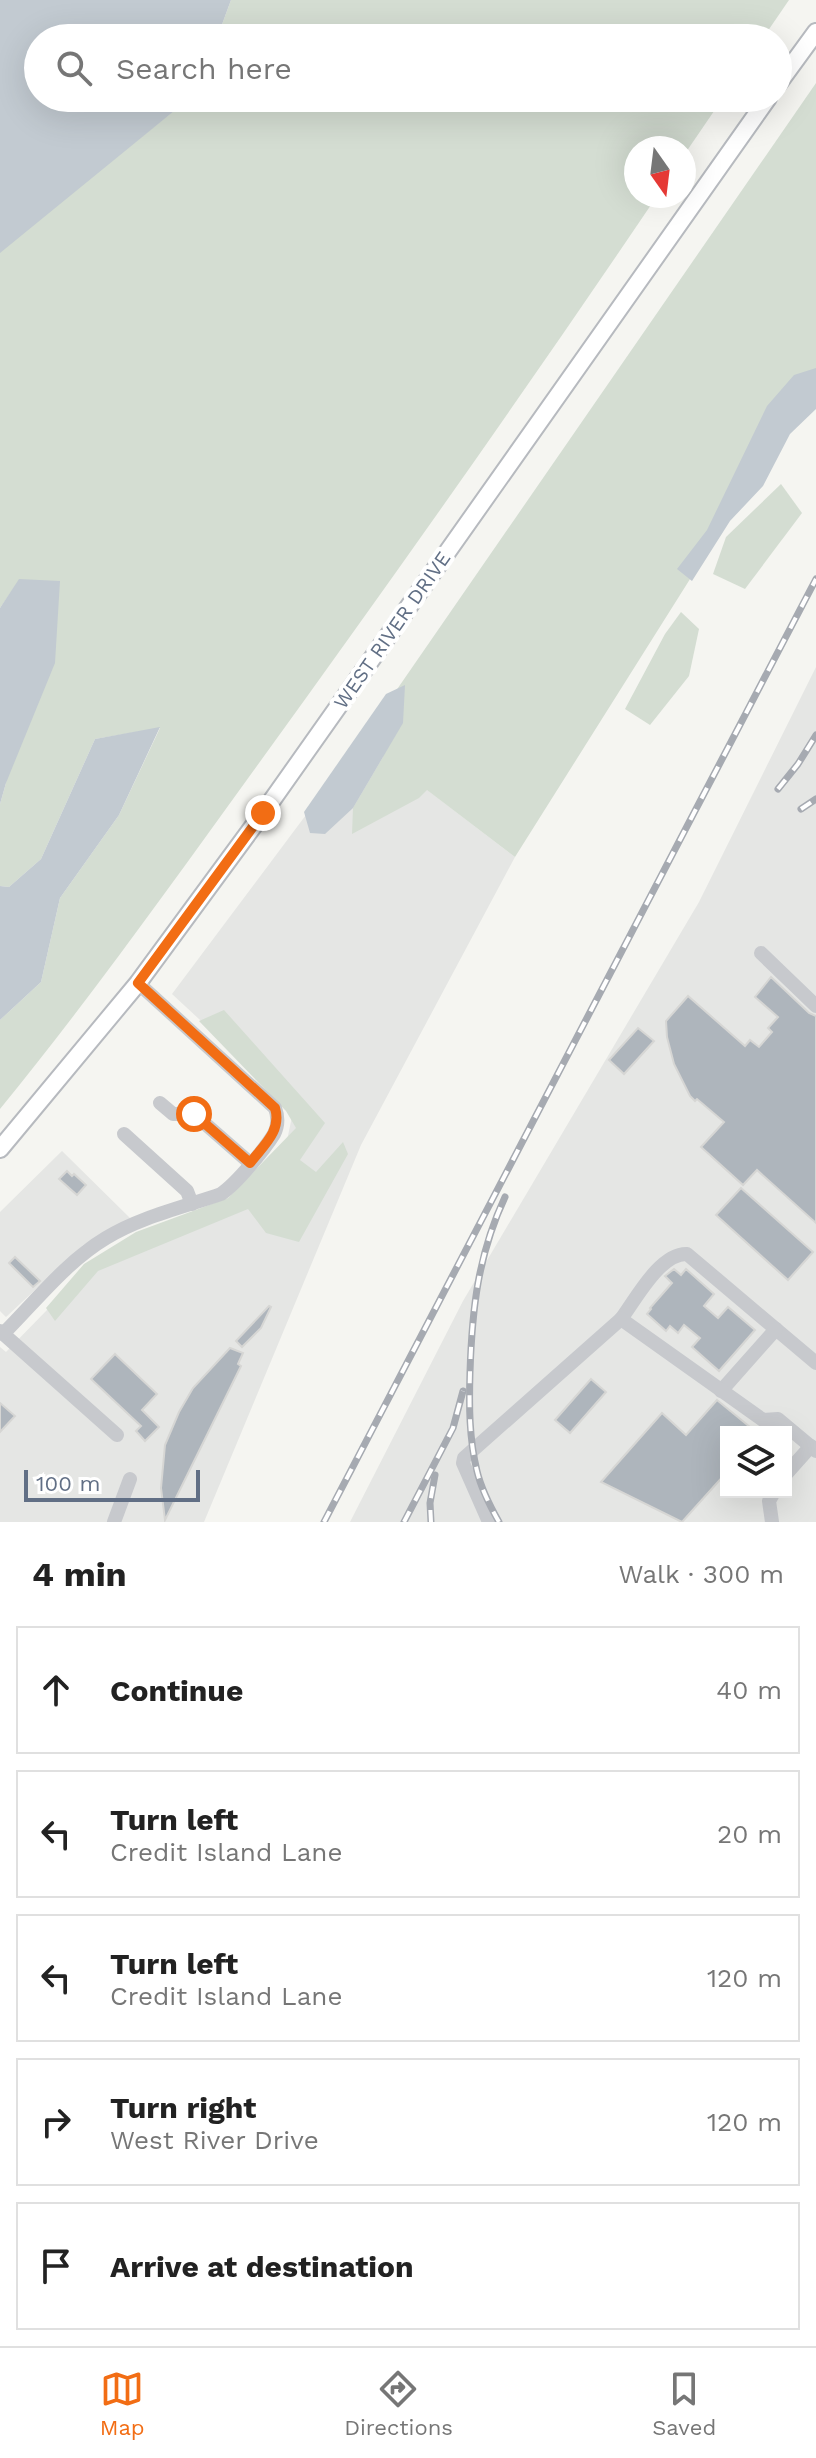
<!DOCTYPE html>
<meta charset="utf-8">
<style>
:root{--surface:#fff;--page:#f2f2f2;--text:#222;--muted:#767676;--line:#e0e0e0;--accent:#f26d14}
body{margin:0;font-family:"Work Sans",sans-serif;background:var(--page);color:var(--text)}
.controls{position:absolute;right:24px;bottom:24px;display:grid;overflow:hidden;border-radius:0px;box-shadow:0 8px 32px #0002}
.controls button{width:72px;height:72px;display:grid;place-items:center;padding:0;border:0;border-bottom:2px solid var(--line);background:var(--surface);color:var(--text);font:40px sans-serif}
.compass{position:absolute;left:624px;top:136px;width:72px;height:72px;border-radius:50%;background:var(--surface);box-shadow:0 8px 32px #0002;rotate:166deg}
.scale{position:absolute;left:24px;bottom:20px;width:176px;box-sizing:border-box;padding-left:8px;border:4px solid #616f85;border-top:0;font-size:22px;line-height:28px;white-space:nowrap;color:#616f85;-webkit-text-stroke:6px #fff;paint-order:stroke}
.stop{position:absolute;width:24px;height:24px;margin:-18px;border:6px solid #f26d14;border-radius:50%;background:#fff}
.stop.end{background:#f26d14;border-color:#fff;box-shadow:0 2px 8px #0008}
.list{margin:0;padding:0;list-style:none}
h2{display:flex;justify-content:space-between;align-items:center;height:104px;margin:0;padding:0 32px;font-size:34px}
h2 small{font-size:26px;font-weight:400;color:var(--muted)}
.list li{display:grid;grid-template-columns:52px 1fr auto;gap:24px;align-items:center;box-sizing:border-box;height:128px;margin:0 16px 16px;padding:0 16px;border:2px solid var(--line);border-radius:0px}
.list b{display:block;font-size:30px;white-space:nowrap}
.list p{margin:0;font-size:26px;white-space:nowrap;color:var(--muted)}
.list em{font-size:26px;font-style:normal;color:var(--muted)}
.icon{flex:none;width:44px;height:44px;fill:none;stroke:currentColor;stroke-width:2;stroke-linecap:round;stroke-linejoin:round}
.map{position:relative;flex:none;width:816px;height:1522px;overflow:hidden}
.search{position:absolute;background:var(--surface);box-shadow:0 8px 32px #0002;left:24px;right:24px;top:24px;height:88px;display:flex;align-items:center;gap:20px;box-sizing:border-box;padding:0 28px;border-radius:44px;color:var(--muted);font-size:30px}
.sheet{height:824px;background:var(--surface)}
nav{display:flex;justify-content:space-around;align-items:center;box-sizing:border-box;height:112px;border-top:2px solid var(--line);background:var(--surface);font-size:22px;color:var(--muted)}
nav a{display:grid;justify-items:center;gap:4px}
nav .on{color:var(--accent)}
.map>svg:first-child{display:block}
</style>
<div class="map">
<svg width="816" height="1522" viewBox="0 0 816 1522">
<rect width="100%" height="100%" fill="#f5f5f1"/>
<!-- built -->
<g fill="#e5e6e4" fill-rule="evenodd">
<path d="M816 667V1522H350L463 1301 699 902ZM726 1432H786V1492H726Z"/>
<path d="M362 740 515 857 361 1145 204 1522H0V1347L6 1352 87 1269 225 1206 285 1150 294 1107 172 994Z"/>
<path d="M62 1151 132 1220 83 1245 6 1317 0 1311V1212Z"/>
</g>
<!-- green -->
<g fill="#d4ddd2">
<path d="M231 0H789L763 38H217Z"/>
<path d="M816 83V379L515 857 427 790 419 798 352 834 353 808 383 757 362 740Z"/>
<path d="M190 98H723L684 155V148H636V196H657C526 390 391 581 254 770 171 885 89 1000 0 1109V1020L41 982 60 898 119 815 160 728 95 739 41 859 9 887 0 886V804L6 783 20 579 0 608V250Z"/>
<path d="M781 484 802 513 745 589 713 574 726 537Z"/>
<path d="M681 612 699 629 689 676 650 725 625 709 665 634Z"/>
<path d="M224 1010 325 1123 300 1160 316 1172 343 1142 348 1154 299 1242 266 1233 248 1209 98 1271 55 1321 46 1308 84 1264 136 1232 228 1198 296 1128 286 1111 199 1021Z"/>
</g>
<!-- water -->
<g fill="#c2cad1">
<path d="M0 0H231L217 38H38V98H190L0 253Z"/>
<path d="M816 368V409L790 434 763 486 730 521 692 581 677 569 707 530 767 406 794 375Z"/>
<path d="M19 579 60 581 55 663 6 783 0 804V608Z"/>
<path d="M405 685 403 723 353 808 325 834 310 833 304 812 386 694Z"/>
<path d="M160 727 119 815 60 898 41 982 0 1020V886L9 887 41 859 95 739Z"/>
</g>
<!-- building -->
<g fill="#aeb5bc" stroke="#d6d6d4" stroke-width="2">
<path d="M771 977 809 1013 816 1016V1223L757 1170 743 1185 701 1147 724 1122 697 1099 695 1101 690 1096 674 1064 667 1037 666 1021 688 996 745 1046 750 1040 759 1047 772 1032 768 1028 778 1017 755 997Z"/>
<path d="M638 1028 654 1041 624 1074 609 1060Z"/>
<path d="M67 1171 72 1176 74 1174 86 1185 77 1195 59 1179Z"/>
<path d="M741 1188 813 1252 788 1280 716 1215Z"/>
<path d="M15 1257 40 1281 33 1287 9 1263Z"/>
<path d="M674 1269 681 1275 686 1269 714 1294 704 1306 718 1318 728 1307 755 1330 719 1371 692 1347 700 1338 684 1325 678 1333 670 1326 666 1331 647 1314 651 1309 650 1308 672 1283 665 1276Z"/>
<path d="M269 1306 271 1307 261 1328 242 1347 236 1341Z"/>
<path d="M230 1348 243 1353 238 1364 241 1366 165 1520 161 1488 165 1445 179 1412 193 1388Z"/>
<path d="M115 1354 157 1394 142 1410 159 1427 145 1441 136 1431 141 1426 91 1379Z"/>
<path d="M591 1379 606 1392 570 1433 555 1420Z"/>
<path d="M717 1400 756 1432H726V1473L682 1522 601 1482 662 1413 686 1435Z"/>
<path d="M0 1403 15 1416 0 1432Z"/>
</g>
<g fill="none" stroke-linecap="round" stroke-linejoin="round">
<defs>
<g id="major">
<path d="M778 84 816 32"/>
<path d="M0 1149 138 983 263 813 768 98"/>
</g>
</defs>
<!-- major casing -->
<use href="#major" stroke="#b7babf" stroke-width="20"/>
<!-- minor -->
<g stroke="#c7c9cd" stroke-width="14">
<path d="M761 953 816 1006"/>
<path d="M160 1103 173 1114H194L250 1163"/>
<path d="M124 1134 187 1191 192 1204"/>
<path d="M621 1319C636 1299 660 1253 687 1254L816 1363"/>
<path d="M0 1331 117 1435"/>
<path d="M3 1334C36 1301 66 1262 106 1238 140 1217 184 1207 221 1194 237 1183 264 1150 274 1134 278 1126 278 1116 275 1108L138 983"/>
<path d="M721 1391 776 1329"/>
<path d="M786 1474 811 1446"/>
<path d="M114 1522 130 1479"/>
<path d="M489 1522 463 1463 464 1458 621 1319 763 1420 778 1419 816 1451"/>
<path d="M772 1522 769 1501 774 1492"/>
</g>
<!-- major -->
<use href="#major" stroke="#fff" stroke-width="16"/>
<defs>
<g id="rail">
<path d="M778 789 798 764 816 735"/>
<path d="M801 809 816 799"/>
<path d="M324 1522 816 579"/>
<path d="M404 1522 453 1428 463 1391"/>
<path d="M431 1522 430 1503 435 1475"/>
<path d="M499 1522C490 1506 481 1488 477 1471 469 1438 469 1406 470 1372 472 1309 478 1255 505 1197"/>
</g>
</defs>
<!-- rail casing -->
<use href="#rail" stroke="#a6aab1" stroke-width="7"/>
<!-- rail -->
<use href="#rail" stroke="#fff" stroke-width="4" stroke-dasharray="12" stroke-linecap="butt"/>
</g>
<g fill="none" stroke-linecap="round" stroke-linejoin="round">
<!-- route -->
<path stroke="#f26d14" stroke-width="10" d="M194 1114 250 1163C263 1146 282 1131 275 1108L138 983 263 813"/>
</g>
<g text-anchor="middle" stroke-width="8" stroke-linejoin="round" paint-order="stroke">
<!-- street labels -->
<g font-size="20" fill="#616f85" stroke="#fff">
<text transform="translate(392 630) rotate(-55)" y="7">WEST RIVER DRIVE</text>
</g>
</g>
</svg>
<div class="controls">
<button><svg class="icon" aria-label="layers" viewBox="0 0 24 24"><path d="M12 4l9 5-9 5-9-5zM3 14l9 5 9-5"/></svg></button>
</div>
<svg class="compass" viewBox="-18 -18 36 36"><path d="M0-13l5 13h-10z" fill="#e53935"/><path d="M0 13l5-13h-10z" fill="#767676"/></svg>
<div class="scale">100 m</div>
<div class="stop" style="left:194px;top:1114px"></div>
<div class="stop end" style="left:263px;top:813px"></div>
<div class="search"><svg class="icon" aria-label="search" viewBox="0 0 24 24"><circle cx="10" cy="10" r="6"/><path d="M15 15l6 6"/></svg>Search here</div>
</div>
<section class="sheet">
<h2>4 min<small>Walk · 300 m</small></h2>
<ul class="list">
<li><svg class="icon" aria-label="ahead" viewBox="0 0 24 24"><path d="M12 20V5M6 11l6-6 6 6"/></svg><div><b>Continue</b></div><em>40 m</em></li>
<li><svg class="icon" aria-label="left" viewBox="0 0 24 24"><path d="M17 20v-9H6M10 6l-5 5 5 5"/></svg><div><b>Turn left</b><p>Credit Island Lane</p></div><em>20 m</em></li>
<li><svg class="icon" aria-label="left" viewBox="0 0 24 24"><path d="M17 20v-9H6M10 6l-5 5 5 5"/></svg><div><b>Turn left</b><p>Credit Island Lane</p></div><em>120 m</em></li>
<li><svg class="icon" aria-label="right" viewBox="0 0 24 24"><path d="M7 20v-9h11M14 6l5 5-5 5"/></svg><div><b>Turn right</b><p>West River Drive</p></div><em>120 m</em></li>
<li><svg class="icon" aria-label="arrive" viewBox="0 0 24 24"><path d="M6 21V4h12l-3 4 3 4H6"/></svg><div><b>Arrive at destination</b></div></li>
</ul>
</section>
<nav>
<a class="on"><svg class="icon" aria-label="map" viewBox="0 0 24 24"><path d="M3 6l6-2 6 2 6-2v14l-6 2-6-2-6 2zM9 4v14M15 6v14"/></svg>Map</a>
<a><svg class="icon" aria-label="directions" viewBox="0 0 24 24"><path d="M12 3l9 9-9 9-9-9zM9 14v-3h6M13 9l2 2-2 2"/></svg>Directions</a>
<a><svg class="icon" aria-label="saved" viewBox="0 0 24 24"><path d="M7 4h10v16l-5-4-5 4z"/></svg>Saved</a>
</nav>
